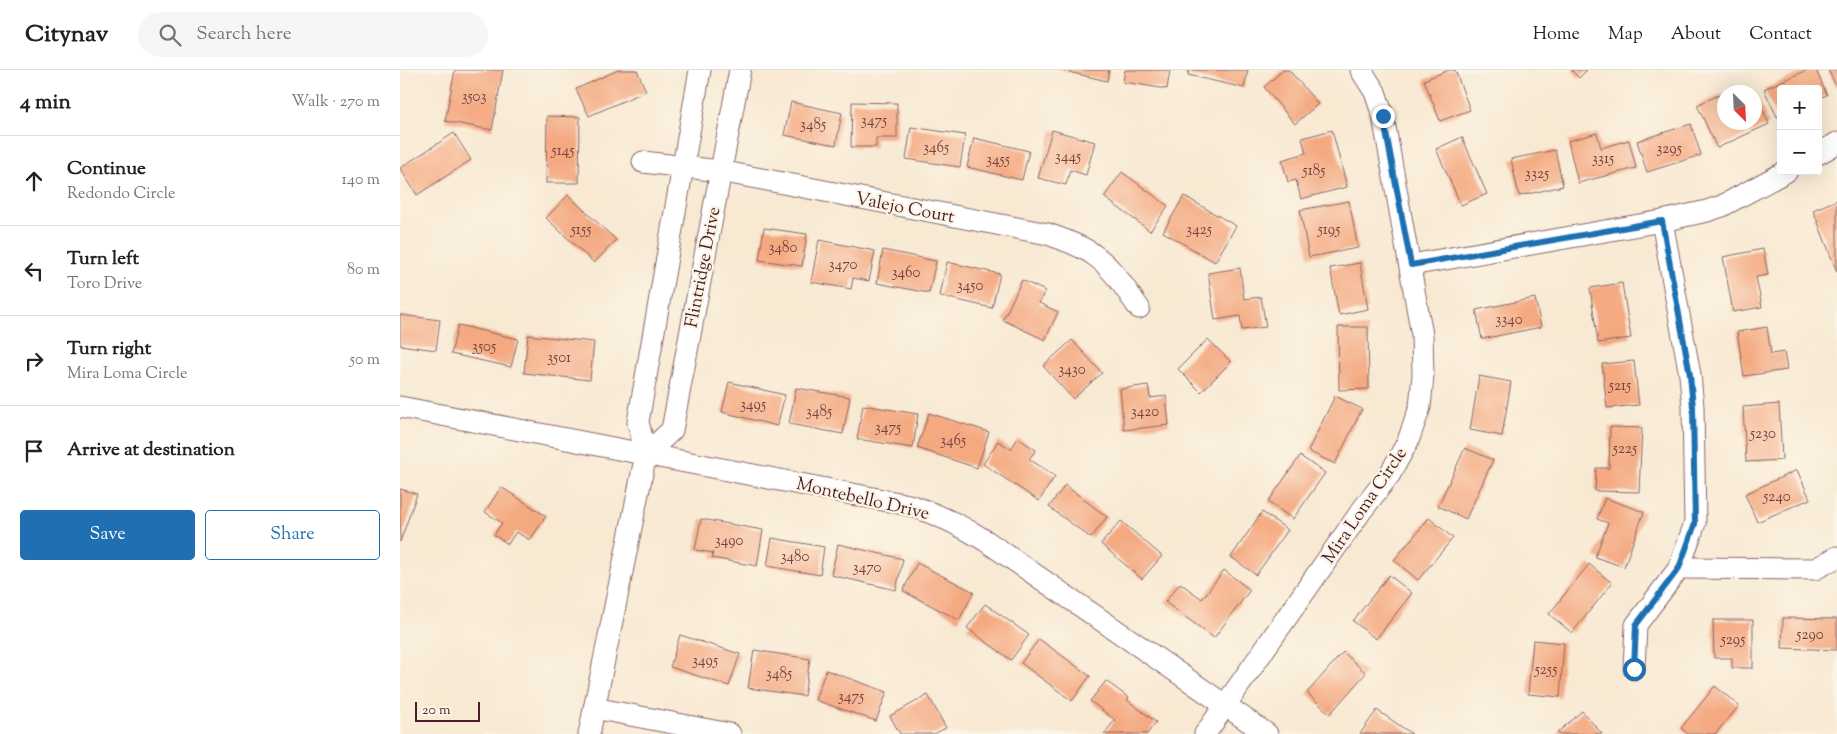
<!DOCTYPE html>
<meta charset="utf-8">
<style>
:root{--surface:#fff;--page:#f6f6f6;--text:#222;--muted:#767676;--line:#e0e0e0;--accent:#1f6fb2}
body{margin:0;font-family:"Sorts Mill Goudy",serif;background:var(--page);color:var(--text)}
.controls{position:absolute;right:15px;top:15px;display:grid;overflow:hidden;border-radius:5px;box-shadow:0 5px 20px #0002}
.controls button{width:45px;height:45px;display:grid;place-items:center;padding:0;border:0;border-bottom:1px solid var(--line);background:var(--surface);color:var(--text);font:25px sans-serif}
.compass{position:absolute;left:1317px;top:15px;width:45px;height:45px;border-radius:50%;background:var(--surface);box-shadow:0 5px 20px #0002;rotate:156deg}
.scale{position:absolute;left:15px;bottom:12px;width:65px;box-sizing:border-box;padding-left:5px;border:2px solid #4a1f2b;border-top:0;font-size:14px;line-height:18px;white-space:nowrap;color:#4a1f2b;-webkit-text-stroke:4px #fcf5e5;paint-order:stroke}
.stop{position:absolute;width:15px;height:15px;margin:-11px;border:4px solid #1f6fb2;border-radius:50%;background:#fff}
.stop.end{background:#1f6fb2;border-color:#fff;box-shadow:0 1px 5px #0008}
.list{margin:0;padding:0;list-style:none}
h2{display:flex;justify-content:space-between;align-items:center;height:65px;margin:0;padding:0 20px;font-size:21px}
h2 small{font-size:16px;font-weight:400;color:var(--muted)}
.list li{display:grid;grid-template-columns:32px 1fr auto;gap:15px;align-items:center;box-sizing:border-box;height:90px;padding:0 20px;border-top:1px solid var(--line)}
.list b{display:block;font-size:19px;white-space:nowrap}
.list p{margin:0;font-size:16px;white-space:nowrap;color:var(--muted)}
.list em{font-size:16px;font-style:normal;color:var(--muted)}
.actions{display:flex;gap:10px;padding:15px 20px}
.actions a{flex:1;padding:11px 0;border:1px solid var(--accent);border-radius:5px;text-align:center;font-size:18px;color:var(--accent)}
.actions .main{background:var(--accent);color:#fff}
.icon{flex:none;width:28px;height:28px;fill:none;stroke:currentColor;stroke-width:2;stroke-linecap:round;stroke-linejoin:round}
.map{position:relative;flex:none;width:1437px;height:664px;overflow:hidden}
header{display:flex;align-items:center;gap:30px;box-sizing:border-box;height:70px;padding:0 25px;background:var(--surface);border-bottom:1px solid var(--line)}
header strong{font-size:24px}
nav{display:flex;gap:28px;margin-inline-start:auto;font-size:18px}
.search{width:350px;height:45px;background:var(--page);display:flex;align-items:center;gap:12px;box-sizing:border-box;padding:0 18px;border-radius:28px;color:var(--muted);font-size:19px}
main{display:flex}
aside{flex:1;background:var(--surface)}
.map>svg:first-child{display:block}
</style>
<header>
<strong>Citynav</strong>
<div class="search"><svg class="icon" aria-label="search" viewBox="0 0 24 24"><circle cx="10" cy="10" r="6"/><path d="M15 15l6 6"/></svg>Search here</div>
<nav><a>Home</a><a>Map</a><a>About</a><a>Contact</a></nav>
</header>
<main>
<aside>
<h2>4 min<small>Walk · 270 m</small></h2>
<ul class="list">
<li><svg class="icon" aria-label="ahead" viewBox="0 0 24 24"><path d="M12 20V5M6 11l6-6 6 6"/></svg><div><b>Continue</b><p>Redondo Circle</p></div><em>140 m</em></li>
<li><svg class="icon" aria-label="left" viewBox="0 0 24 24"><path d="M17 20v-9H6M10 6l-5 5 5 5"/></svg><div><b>Turn left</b><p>Toro Drive</p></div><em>80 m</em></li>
<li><svg class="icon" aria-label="right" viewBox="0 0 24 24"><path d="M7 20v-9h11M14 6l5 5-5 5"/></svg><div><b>Turn right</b><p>Mira Loma Circle</p></div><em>50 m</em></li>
<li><svg class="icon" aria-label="arrive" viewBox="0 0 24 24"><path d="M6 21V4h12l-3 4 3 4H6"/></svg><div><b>Arrive at destination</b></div></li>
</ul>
<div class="actions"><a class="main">Save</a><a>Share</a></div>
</aside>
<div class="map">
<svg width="1437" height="664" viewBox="0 0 1437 664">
<rect width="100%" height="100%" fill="#fcf5e5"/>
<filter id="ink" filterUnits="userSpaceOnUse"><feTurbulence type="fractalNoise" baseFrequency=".02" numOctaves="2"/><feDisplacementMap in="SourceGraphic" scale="10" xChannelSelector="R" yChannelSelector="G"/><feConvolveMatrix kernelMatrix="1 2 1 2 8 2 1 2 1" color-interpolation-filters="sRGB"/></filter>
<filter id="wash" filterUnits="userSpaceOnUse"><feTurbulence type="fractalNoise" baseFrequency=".0096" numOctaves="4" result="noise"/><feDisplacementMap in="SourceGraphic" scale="20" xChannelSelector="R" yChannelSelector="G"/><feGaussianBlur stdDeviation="1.12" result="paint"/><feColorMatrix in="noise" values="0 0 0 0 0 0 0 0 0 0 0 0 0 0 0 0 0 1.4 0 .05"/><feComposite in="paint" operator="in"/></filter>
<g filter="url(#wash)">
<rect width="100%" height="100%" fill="#f8e9d3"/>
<g id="blocks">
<!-- building -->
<g fill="#f4a981">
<path d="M55 0H103L92 60 45 51Z"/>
<path d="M218 0H237L246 21 189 46 176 19Z"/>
<path d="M660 0H709L707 11Z"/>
<path d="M725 0H770L767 19 723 12Z"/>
<path d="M789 0H848L844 18 788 5Z"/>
<path d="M883 0H889L918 34 895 54 864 17Z"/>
<path d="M1049 0H1055L1070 40 1040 51 1024 10Z"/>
<path d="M1171 0H1187L1179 8Z"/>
<path d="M1407 0H1416L1427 25 1418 29V19H1381V46L1377 47 1364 19Z"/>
<path d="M1428 0H1437V18Z"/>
<path d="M1323 23 1324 26V52H1354V27L1357 26 1369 54 1317 78 1297 35Z"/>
<path d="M391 32 442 43 436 75 384 65Z"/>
<path d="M452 32 497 33V68H476V77H451Z"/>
<path d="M147 46 180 47 179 113H146Z"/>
<path d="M1291 54 1301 85 1247 102 1237 71Z"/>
<path d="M511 57 565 65 560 97 506 89Z"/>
<path d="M652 60 695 72 686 105 670 100 666 115 638 108Z"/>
<path d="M932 60 947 117 901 129 896 110 888 112 882 90 906 83 902 68Z"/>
<path d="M54 63 71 90 17 125 0 98Z"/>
<path d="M1197 63 1201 78 1229 70 1236 98 1178 113 1168 71Z"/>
<path d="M1062 67 1087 124 1061 135 1036 79Z"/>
<path d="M574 68 629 81 622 110 567 97Z"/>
<path d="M1155 80 1163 116 1119 126 1111 89Z"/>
<path d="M722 102 768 136 750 161 704 127Z"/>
<path d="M168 125 216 170 194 193 146 148Z"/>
<path d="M784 126 836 156 815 192 763 162Z"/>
<path d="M1437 130V202L1413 140Z"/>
<path d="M949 131 958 178 909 187 900 140Z"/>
<path d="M364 158 407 164 402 196 359 190Z"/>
<path d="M419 170 475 181 469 211 453 208 451 219 411 212Z"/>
<path d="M1363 179 1368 205 1356 207 1362 237 1333 242 1323 187Z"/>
<path d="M483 180 536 191 529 223 477 213Z"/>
<path d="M547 192 600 204 592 238 540 226Z"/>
<path d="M960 193 968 239 939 245 930 198Z"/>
<path d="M840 198 844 229 861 227 866 257 842 260 840 246 815 250 808 203Z"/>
<path d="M622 210 645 221 639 233 658 242 645 270 603 250Z"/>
<path d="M1222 213 1231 268 1198 273 1190 218Z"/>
<path d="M1135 228 1141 257 1082 269 1076 240Z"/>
<path d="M0 245 40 250 36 280 0 275Z"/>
<path d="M58 255 118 269 111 297 51 284Z"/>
<path d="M938 257H968L969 319 939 320Z"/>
<path d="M1367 257 1371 284 1384 282 1387 300 1344 306 1337 262Z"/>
<path d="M128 265 194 272 190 310 124 303Z"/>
<path d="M808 269 831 292 801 322 778 299Z"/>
<path d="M672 270 702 303 673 329 643 296Z"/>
<path d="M1234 291 1239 335 1207 338 1202 294Z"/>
<path d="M1079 306 1111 312 1102 366 1070 360Z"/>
<path d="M329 312 385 325 377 356 322 342Z"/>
<path d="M748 315 750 328 766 326 769 355 724 360 720 319Z"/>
<path d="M396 318 450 327 443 364 389 354Z"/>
<path d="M935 326 962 339 935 394 908 381Z"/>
<path d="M1379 334 1382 390 1346 392 1343 337Z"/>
<path d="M463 335 518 344 513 378 457 369Z"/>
<path d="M529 343 589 362 577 398 517 378Z"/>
<path d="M1210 357 1242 358 1239 422 1195 421 1196 398H1209Z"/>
<path d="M618 368 636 380 629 389 655 406 639 431 583 394 598 371 611 379Z"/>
<path d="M1065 378 1093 390 1066 449 1038 436Z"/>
<path d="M900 386 925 403 893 449 868 432Z"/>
<path d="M1397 400 1410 429 1357 452 1345 424Z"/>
<path d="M665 415 707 447 691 468 649 437Z"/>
<path d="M101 417 146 446 130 470 116 462 108 474 94 465 102 453 85 442Z"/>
<path d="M0 419 17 424 0 472Z"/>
<path d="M1205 428 1244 442 1224 497 1195 487 1208 453 1197 449Z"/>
<path d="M862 442 888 460 856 505 831 487Z"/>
<path d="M1029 448 1053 468 1018 510 994 490Z"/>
<path d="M301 449 363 460 357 496 312 488 313 483 295 480Z"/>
<path d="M721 451 762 486 742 509 701 474Z"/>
<path d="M372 468 424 477 420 505 367 496Z"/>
<path d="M438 474 503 489 496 520 431 505Z"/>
<path d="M517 493 574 522 559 550 503 521Z"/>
<path d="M1189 494 1212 513 1172 563 1149 544Z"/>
<path d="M824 500 850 520 814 568 765 532 780 513 802 529Z"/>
<path d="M989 505 1012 523 976 569 953 551Z"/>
<path d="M585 534 629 565 611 590 567 558Z"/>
<path d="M1383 548 1437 549V580L1382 578Z"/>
<path d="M1313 550H1353V598H1332V588H1314Z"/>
<path d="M280 565 340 584 329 616 270 597Z"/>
<path d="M639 569 690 606 672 631 621 593Z"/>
<path d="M1133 570 1164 573 1160 627 1128 624Z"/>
<path d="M354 580 410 589 404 626 348 618Z"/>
<path d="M943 582 966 603 930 644 907 623Z"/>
<path d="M426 600 487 622 476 651 415 630Z"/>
<path d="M706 611 729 628 727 630 756 652 747 664H704L715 650 690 631Z"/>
<path d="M1315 616 1339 636 1315 664H1288L1281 658Z"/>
<path d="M528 625 546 658 534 664H500L490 646Z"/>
<path d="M977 640 1012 664H960Z"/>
<path d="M1182 641 1202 664H1158L1157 663Z"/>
</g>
</g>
</g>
<g filter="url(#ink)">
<use href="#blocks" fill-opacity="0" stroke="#876666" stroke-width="1"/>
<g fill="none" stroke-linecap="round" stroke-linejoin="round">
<defs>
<g id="minor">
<path d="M1418 84 1437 73"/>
<path d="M243 92 320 101 648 164C663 170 681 175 694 185 713 198 726 220 739 238"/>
<path d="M1011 195 1262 151 1307 141 1322 136 1387 101"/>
<path d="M0 337 509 435C537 444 561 455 586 471L867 664"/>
<path d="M246 384 272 360 340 0"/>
<path d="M1279 498 1415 499 1437 487"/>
<path d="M1234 599 1236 555 1279 498 1295 453 1293 337 1290 305 1262 151"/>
<path d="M194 638 330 664"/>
<path d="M189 664 246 384 238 352 300 0"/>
<path d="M805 664 962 440 990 404 1008 371 1020 337 1023 305 1022 265 983 46 975 22 961 0"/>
</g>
</defs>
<!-- minor casing -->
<use href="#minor" stroke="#876666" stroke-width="23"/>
<!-- minor -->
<use href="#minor" stroke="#fff" stroke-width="21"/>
</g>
</g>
<g fill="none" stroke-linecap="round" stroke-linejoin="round" filter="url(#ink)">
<!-- route -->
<path stroke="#1f6fb2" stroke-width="6" d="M983 46 1011 195 1262 151 1290 305 1293 337 1295 454 1279 498 1236 555 1234 599"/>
</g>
<g text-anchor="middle" stroke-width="4.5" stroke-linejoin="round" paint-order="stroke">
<!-- number labels -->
<g font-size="15" fill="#744240">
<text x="74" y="31">3503</text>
<text x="474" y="55">3475</text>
<text x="413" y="59">3485</text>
<text x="536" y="82">3465</text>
<text x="1269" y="83">3295</text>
<text x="163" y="85">5145</text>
<text x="668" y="91">3445</text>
<text x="1203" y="93">3315</text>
<text x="598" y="94">3455</text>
<text x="914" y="105">5185</text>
<text x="1137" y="108">3325</text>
<text x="181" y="164">5155</text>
<text x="799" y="164">3425</text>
<text x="929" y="164">5195</text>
<text x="383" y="182">3480</text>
<text x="443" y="199">3470</text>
<text x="506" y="207">3460</text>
<text x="570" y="220">3450</text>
<text x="1109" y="254">3340</text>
<text x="84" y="281">3505</text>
<text x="159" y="292">3501</text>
<text x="672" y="304">3430</text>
<text x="1220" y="320">5215</text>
<text x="353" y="339">3495</text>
<text x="419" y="346">3485</text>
<text x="745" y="346">3420</text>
<text x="488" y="362">3475</text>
<text x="1363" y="368">5230</text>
<text x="553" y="375">3465</text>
<text x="1225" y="383">5225</text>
<text x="1377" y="431">5240</text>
<text x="329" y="475">3490</text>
<text x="395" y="491">3480</text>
<text x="467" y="502">3470</text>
<text x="1410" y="569">5290</text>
<text x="1333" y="574">5295</text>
<text x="305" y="595">3495</text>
<text x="1146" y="604">5255</text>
<text x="379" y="608">3485</text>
<text x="451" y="631">3475</text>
</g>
<!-- street labels -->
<g font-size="18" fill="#4a1f2b" stroke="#fcf5e5">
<text transform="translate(505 137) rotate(11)" y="6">Valejo Court</text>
<text transform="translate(302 197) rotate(-79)" y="6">Flintridge Drive</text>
<text transform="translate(463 428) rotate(13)" y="6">Montebello Drive</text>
<text transform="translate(964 435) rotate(-56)" y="6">Mira Loma Circle</text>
</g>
</g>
</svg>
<div class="controls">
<button>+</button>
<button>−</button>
</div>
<svg class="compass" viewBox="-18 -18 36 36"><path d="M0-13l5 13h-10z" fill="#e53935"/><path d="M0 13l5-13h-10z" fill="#767676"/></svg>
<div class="scale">20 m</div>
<div class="stop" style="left:1234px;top:599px"></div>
<div class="stop end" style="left:983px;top:46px"></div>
</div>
</main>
